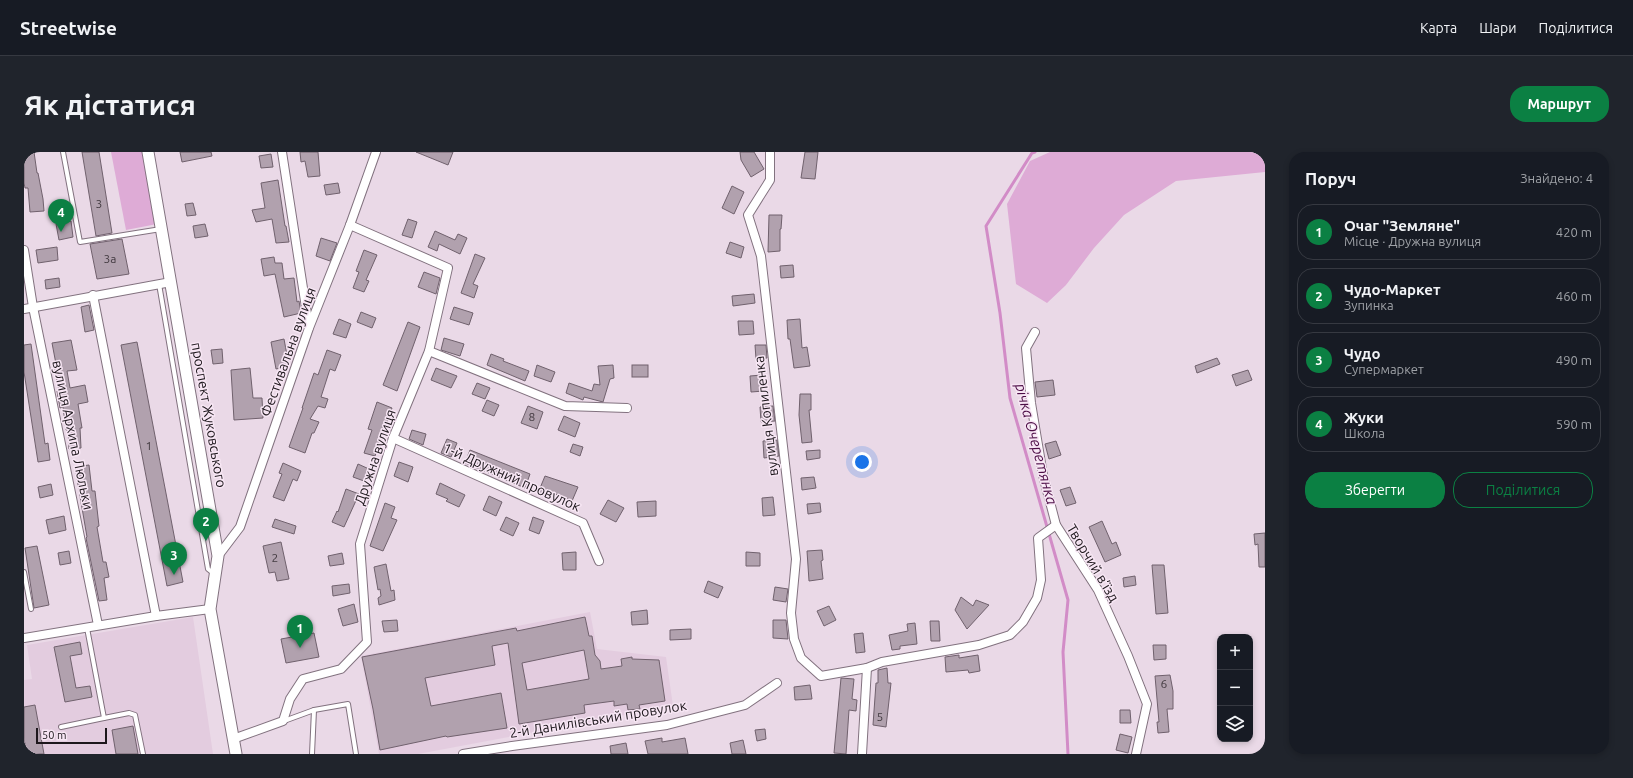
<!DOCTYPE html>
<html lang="uk">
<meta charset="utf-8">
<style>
:root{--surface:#171b24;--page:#20242c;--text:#f1f3f6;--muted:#9ea1a6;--line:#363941;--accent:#0b8043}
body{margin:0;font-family:Ubuntu,sans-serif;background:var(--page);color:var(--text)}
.controls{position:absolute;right:12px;bottom:12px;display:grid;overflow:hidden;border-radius:8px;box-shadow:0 2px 6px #0003}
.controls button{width:36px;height:36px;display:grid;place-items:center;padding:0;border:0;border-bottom:1px solid var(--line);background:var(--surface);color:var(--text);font:20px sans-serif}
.scale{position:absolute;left:12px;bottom:10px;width:71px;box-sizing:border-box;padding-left:4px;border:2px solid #1d171c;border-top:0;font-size:11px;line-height:14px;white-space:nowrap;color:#1d171c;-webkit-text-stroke:3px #f7e6f4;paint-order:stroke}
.you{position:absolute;left:838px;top:310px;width:14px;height:14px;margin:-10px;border:3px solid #fff;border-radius:50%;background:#1a73e8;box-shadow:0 0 0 6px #1a73e833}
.badge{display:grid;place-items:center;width:26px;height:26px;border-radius:50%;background:var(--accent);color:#fff;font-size:13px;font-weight:700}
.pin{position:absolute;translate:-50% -33px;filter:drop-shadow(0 1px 2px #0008)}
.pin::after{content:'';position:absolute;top:21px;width:14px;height:12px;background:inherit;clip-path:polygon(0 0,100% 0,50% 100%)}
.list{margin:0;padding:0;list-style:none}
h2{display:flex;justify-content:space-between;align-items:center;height:52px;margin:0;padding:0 16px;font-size:17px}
h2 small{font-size:13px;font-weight:400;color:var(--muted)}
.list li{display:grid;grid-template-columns:26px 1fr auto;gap:12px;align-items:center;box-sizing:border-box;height:56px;margin:0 8px 8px;padding:0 8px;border:1px solid var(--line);border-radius:16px}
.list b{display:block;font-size:15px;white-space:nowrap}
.list p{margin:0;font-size:13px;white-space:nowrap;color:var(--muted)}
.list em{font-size:13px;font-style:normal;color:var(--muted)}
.actions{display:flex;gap:8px;padding:12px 16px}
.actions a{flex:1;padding:9px 0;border:1px solid var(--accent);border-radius:16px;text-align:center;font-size:14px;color:var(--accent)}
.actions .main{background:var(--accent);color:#fff}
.icon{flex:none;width:22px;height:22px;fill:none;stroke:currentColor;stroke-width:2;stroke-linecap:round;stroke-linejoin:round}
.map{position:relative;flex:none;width:1241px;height:602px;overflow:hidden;border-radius:16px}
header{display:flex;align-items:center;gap:24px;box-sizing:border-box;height:56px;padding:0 20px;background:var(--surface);border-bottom:1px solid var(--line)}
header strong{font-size:19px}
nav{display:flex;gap:22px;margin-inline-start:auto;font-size:14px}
.intro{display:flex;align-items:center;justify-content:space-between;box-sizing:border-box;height:96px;padding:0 24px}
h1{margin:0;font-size:28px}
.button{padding:10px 18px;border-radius:16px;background:var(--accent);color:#fff;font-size:14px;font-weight:700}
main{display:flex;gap:24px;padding:0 24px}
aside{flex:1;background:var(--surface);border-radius:16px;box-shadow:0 2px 6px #0003}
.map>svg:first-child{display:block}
</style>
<header>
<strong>Streetwise</strong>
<nav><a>Карта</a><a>Шари</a><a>Поділитися</a></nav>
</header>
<div class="intro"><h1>Як дістатися</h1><a class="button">Маршрут</a></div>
<main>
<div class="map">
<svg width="1241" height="602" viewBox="0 0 1241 602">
<rect width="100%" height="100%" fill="#ead9e7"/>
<!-- built -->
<g fill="#e3ccdf">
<path d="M566 460 573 497 642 505 649 554 394 602H355L337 504Z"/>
<path d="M169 465 189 602H0V528L8 527 3 493Z"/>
</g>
<!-- green -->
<g fill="#deabd6">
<path d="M87 0H119L133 72 102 78Z"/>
<path d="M1026 0H1241V20L1152 29 1100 63 1070 96 1042 133 1023 151 992 132 983 52 1006 9Z"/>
</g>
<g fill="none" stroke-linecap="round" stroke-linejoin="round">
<!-- stream -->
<path stroke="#d28cc7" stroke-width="3" d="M1011 0 1008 1 962 74 976 161 986 246 1044 448 1039 500 1044 602"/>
</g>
<!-- building -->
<g fill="#b1a1ae" stroke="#70616d" fill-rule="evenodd">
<path d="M0 0H10L13 21H14L19 47 20 59 6 60 4 36H1L0 31Z"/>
<path d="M58 0H75L88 81 72 84Z"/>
<path d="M156 0H187L188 4 158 10Z"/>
<path d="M276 0H294L296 24 284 25 281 9 277 10Z"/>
<path d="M392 0H429L424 13Z"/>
<path d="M716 0H730L740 17 727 25 717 8Z"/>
<path d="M781 0H794L791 27 777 26Z"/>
<path d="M247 2 249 15 237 16 235 4Z"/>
<path d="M254 28 261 74H262L265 90 252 91 248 67 232 70 228 58 241 56 237 31Z"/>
<path d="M314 31 316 41 302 43 300 33Z"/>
<path d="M708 34 720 40 710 62 698 56Z"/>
<path d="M169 51 172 63 163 64 161 52Z"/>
<path d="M745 63H758L757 77H756V99L744 100Z"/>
<path d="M384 67 393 70 388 86 378 83Z"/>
<path d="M47 69 49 85 35 88 32 72Z"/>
<path d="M181 72 184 84 171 86 169 74Z"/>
<path d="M411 79 431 88 434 82 443 86 436 102 415 92 413 99 404 95Z"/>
<path d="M297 86 313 91 306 109 292 104Z"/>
<path d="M98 87 105 122 73 127 66 92Z"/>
<path d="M706 90 720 95 717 106 702 101Z"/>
<path d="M33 95 34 108 14 111 12 98Z"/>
<path d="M340 98 353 103 342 128 345 129 340 140 329 136 335 120 332 119Z"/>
<path d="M451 102 461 106 449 132 454 134 450 146 437 141Z"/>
<path d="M250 105 251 111H258L260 127 270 126 273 150 275 149 277 161 260 165 251 122 240 124 237 107Z"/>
<path d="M769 113 770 125 757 126 756 114Z"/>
<path d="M400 120 416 126 412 142 394 135Z"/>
<path d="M35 126 36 135 22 137 21 128Z"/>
<path d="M730 142 731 151 709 154 708 144Z"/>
<path d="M65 153 70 178 61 180 57 155Z"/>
<path d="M430 155 449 161 445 173 426 167Z"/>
<path d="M337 160 352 166 348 176 333 170Z"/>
<path d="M315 167 327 172 322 186 309 182Z"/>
<path d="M776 167 778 196 783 195 786 214 770 216 766 187H764L763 168Z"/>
<path d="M714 169H729L730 182 715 183Z"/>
<path d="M384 170 396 175 373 239 359 233Z"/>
<path d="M420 186 440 192 436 204 417 198Z"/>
<path d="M260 187 265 214 252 217 247 190Z"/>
<path d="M47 188 53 218 43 219 46 236 61 233 64 250 54 252 58 276H56L57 296 45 297 44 278H42L39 255 36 256 33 239H35L30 212H32L28 191Z"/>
<path d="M113 190 159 430 143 434 97 193Z"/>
<path d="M7 192 21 292 24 291 26 308 14 310 0 220V193Z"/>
<path d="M731 193H742L743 206 732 207Z"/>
<path d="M198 197 199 211 189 212 187 198Z"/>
<path d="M303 198 317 203 311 219 306 217 297 245 304 247 301 256 294 254 286 267 295 270 290 281H288L281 301 265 295 279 256H278L290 221 294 223Z"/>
<path d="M467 202 480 207 479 209 505 219 501 229 463 213Z"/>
<path d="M1193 206 1196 212 1173 221 1171 214Z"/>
<path d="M513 213 531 220 527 230 510 224Z"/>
<path d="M589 213 590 226 586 227 579 250 560 245 559 248 542 241 545 231 568 239 570 232 576 233 574 214Z"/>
<rect x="608" y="213" width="16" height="12"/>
<path d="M226 216 229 246H238L239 266 210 268 207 218Z"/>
<path d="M412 216 433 224 427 236 407 228Z"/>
<path d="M1224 218 1228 228 1212 234 1208 223Z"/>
<path d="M738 223 740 239 727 240 726 224Z"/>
<path d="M1029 228 1031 243 1013 245 1011 230Z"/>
<path d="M453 231 466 236 461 247 448 242Z"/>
<path d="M776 242H787V258H785L788 290 778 291 775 263Z"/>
<path d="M463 248 475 253 470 264 458 259Z"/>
<path d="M353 250 368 256 351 304 340 301 348 278 344 277Z"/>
<path d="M504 254 519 260 513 277 497 271Z"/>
<path d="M749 254 751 269 737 270 736 255Z"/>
<path d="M540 264 556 271 551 285 534 278Z"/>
<path d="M388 278 402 282 399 293 385 287Z"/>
<path d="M423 287 433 291 427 305 417 301Z"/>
<path d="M753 288 755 304 740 306 739 289Z"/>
<path d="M1032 289 1037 303 1025 307 1021 292Z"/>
<path d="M549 292 559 295 556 304 546 300Z"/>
<path d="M446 298 506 322 501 336 441 311Z"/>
<path d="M796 298V306L783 308 782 299Z"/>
<path d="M375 310 389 315 384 330 370 324Z"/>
<path d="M259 311 277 319 273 329 269 327 260 349 249 345 258 322 255 321Z"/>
<path d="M334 312 345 317 340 329 329 325Z"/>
<path d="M65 313 68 339H71L75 374 73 375 79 410H82L85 425 80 426 83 448 75 449 62 386 63 385 51 315Z"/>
<path d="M521 324 554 335 548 349 529 341 527 346 514 341Z"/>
<path d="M790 325 792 336 778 338 777 326Z"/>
<path d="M416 331 441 343 435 355 422 349 424 347 412 342Z"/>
<path d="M27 332 29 343 16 346 14 335Z"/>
<path d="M1046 335 1052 351 1042 354 1036 338Z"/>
<path d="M322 337 335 342 320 375 308 370 313 359 314 360Z"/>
<path d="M465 344 478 350 472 364 459 358Z"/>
<path d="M749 345 751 363 739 364 738 346Z"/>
<path d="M584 348 600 356 592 370 576 362Z"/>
<path d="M632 349V364L614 365 613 350Z"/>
<path d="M361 351 371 355 367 366 373 368 359 399 346 394Z"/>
<path d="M796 351 797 360 784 362 783 352Z"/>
<path d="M40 364 42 378 25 382 22 368Z"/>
<path d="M482 365 495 371 489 384 476 378Z"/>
<path d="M509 365 520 369 515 382 505 378Z"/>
<path d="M251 367 272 374 270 382 248 375Z"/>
<path d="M1078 369 1088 392 1092 390 1097 403 1081 410 1065 375Z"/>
<path d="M1241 381V415H1235L1234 392 1231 393 1230 382Z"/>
<path d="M257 390 265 427 253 429 251 420 245 421 239 394Z"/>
<path d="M13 394 25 453 10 456 1 396Z"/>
<path d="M798 398 799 408 797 409 799 427 785 429 783 399Z"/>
<path d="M45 399 47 411 36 413 34 401Z"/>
<path d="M552 400V418H539L538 401Z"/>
<path d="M722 400 736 401V414H722Z"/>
<path d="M318 401 320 412 306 414 304 404Z"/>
<path d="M362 412 367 439 370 438 371 448 355 453 354 446 357 444 356 437 354 438 350 415Z"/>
<path d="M1128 413H1140L1144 461 1132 462Z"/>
<path d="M1111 424 1112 433 1100 435 1099 426Z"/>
<path d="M684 429 699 435 694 446 680 440Z"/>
<path d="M325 432 326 441 309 444 308 434Z"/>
<path d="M751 435 764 437 762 450 749 448Z"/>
<path d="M937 445 949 454 952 448 965 453 943 477 931 458Z"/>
<path d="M330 452 334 470 319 474 314 457Z"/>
<path d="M805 454 812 468 800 474 793 459Z"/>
<path d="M623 458 624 472 608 473 607 460Z"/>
<path d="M561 465 565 484H568L571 503 576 509 577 517 598 514 597 507 608 505V507L635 508 641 549 615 553 616 557 604 558 603 552 590 554V549L560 553 561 561 495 572 484 491 468 494 471 513 401 526 407 554 477 541 483 576 423 585 422 584 356 598 349 557 338 505 492 476 493 479ZM560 498 565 527 503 538 498 511Z"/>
<path d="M373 468 374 479 360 480 358 469Z"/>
<path d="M749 468H762L764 487 749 486Z"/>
<path d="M906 469H915L916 489H907Z"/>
<path d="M891 471 893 492 876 494V497L868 498 865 483 884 479 883 472Z"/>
<path d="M667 477V487L646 488V478Z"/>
<path d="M290 481 295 505 262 511 257 487Z"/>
<path d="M839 481 841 500 832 501 830 482Z"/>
<path d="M56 490 58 502 46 504 52 536 66 534 68 545 41 550 30 495Z"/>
<path d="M1129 493H1142V507L1130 508Z"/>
<path d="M935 503V506L954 503 956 519 945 521 944 518 922 520 921 505Z"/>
<path d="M863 516 864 531H867L862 575 849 573 852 531H854V518Z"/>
<path d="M1146 523 1149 539V557H1143L1145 580 1134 581 1133 570H1135L1131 524Z"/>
<path d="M817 526 830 527 828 547 833 548 832 559 825 558 822 602 810 601Z"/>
<path d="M786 533 788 547 771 548 770 535Z"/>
<path d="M11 553 20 602H3L0 587V555Z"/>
<path d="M1096 558H1106L1107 571H1096Z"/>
<path d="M109 574 114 602H92L88 578Z"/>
<path d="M741 577 742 587 733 589 731 578Z"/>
<path d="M1096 582 1108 585 1104 601 1092 598Z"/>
<path d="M638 586V590L661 586 664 602H624L621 589Z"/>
<path d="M719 588 722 602H708L706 591Z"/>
<path d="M602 591 604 602H587L586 594Z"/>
</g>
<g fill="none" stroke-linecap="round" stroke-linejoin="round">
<defs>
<g id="lane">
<path d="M39 0 56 90 137 77"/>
<path d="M135 132 184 417 189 421"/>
<path d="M0 420 7 457"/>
<path d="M80 566 105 561 111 563 119 602"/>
<path d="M260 569 290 558 324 552 332 602"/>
<path d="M37 575 80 566 63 476"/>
<path d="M288 602 290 558"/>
</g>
<g id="street">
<path d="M258 0 285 175"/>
<path d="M746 0V28L724 63 737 104 772 407 767 461 770 487 777 506 797 524 843 516 858 510 955 493 986 483 999 470 1013 446 1017 428 1014 386 1032 373"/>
<path d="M0 98 9 155 74 473"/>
<path d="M69 143 132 464"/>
<path d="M0 157 147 130"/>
<path d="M1011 180 1002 196 1007 251 1019 323 1032 373 1074 438 1104 504 1123 552 1112 602"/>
<path d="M405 199 541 254 603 256"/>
<path d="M369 286 559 371 575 409"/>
<path d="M194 404 216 375 285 176 326 73 352 0"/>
<path d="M0 486 132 464 186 457"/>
<path d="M209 587 259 569 266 547 279 527 317 517 343 490 336 392 369 286 405 199 424 116 326 73"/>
<path d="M439 602 488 594 643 573 721 553 753 531"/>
<path d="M838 602 843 516"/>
</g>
<path id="secondary" d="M124 0 194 404 186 457 212 602"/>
</defs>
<!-- lane casing -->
<use href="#lane" stroke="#82727f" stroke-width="6"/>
<!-- street casing -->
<use href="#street" stroke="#82727f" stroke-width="10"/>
<!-- secondary casing -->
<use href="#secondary" stroke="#82727f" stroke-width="13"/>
<!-- lane -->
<use href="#lane" stroke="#fff" stroke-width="4"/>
<!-- street -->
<use href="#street" stroke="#fff" stroke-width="8"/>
<!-- secondary -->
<use href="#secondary" stroke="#fff" stroke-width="11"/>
</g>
<g text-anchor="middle" stroke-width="3" stroke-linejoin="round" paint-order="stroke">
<!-- number labels -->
<g font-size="12" fill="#423a40">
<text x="75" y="56">3</text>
<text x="86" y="111">3а</text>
<text x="508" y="269">8</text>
<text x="125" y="298">1</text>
<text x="251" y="410">2</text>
<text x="1140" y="536">6</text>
<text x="856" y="569">5</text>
</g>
<!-- street labels -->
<g font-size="14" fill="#1d171c" stroke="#f7e6f4">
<text transform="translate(264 200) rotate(-70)" y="5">Фестивальна вулиця</text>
<text transform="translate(185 263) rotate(80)" y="5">проспект Жуковського</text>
<text transform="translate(742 264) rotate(-97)" y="5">вулиця Копиленка</text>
<text transform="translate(49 283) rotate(78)" y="5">вулиця Архипа Люльки</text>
<text transform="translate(351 305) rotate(-71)" y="5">Дружна вулиця</text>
<text transform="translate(488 325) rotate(24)" y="5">1-й Дружний провулок</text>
<text transform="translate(1069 411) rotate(59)" y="5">Творчий в’їзд</text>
<text transform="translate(574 567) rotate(-9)" y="5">2-й Данилівський провулок</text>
</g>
<!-- water labels -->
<g font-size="15" font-style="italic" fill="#4d0f47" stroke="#f7e6f4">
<text transform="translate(1012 292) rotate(75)" y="5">річка Очеретянка</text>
</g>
</g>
</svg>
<div class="controls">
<button>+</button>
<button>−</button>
<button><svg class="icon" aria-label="layers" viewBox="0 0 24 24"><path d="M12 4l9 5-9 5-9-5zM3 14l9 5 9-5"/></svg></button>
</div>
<div class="scale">50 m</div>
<div class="you"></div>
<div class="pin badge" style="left:276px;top:496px">1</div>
<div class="pin badge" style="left:182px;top:389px">2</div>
<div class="pin badge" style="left:150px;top:423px">3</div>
<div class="pin badge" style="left:37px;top:80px">4</div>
</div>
<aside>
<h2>Поруч<small>Знайдено: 4</small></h2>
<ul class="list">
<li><span class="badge">1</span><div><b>Очаг &quot;Земляне&quot;</b><p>Місце · Дружна вулиця</p></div><em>420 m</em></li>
<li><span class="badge">2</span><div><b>Чудо-Маркет</b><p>Зупинка</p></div><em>460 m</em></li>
<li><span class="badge">3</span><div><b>Чудо</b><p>Супермаркет</p></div><em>490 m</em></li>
<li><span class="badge">4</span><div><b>Жуки</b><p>Школа</p></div><em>590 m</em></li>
</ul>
<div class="actions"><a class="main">Зберегти</a><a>Поділитися</a></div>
</aside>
</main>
